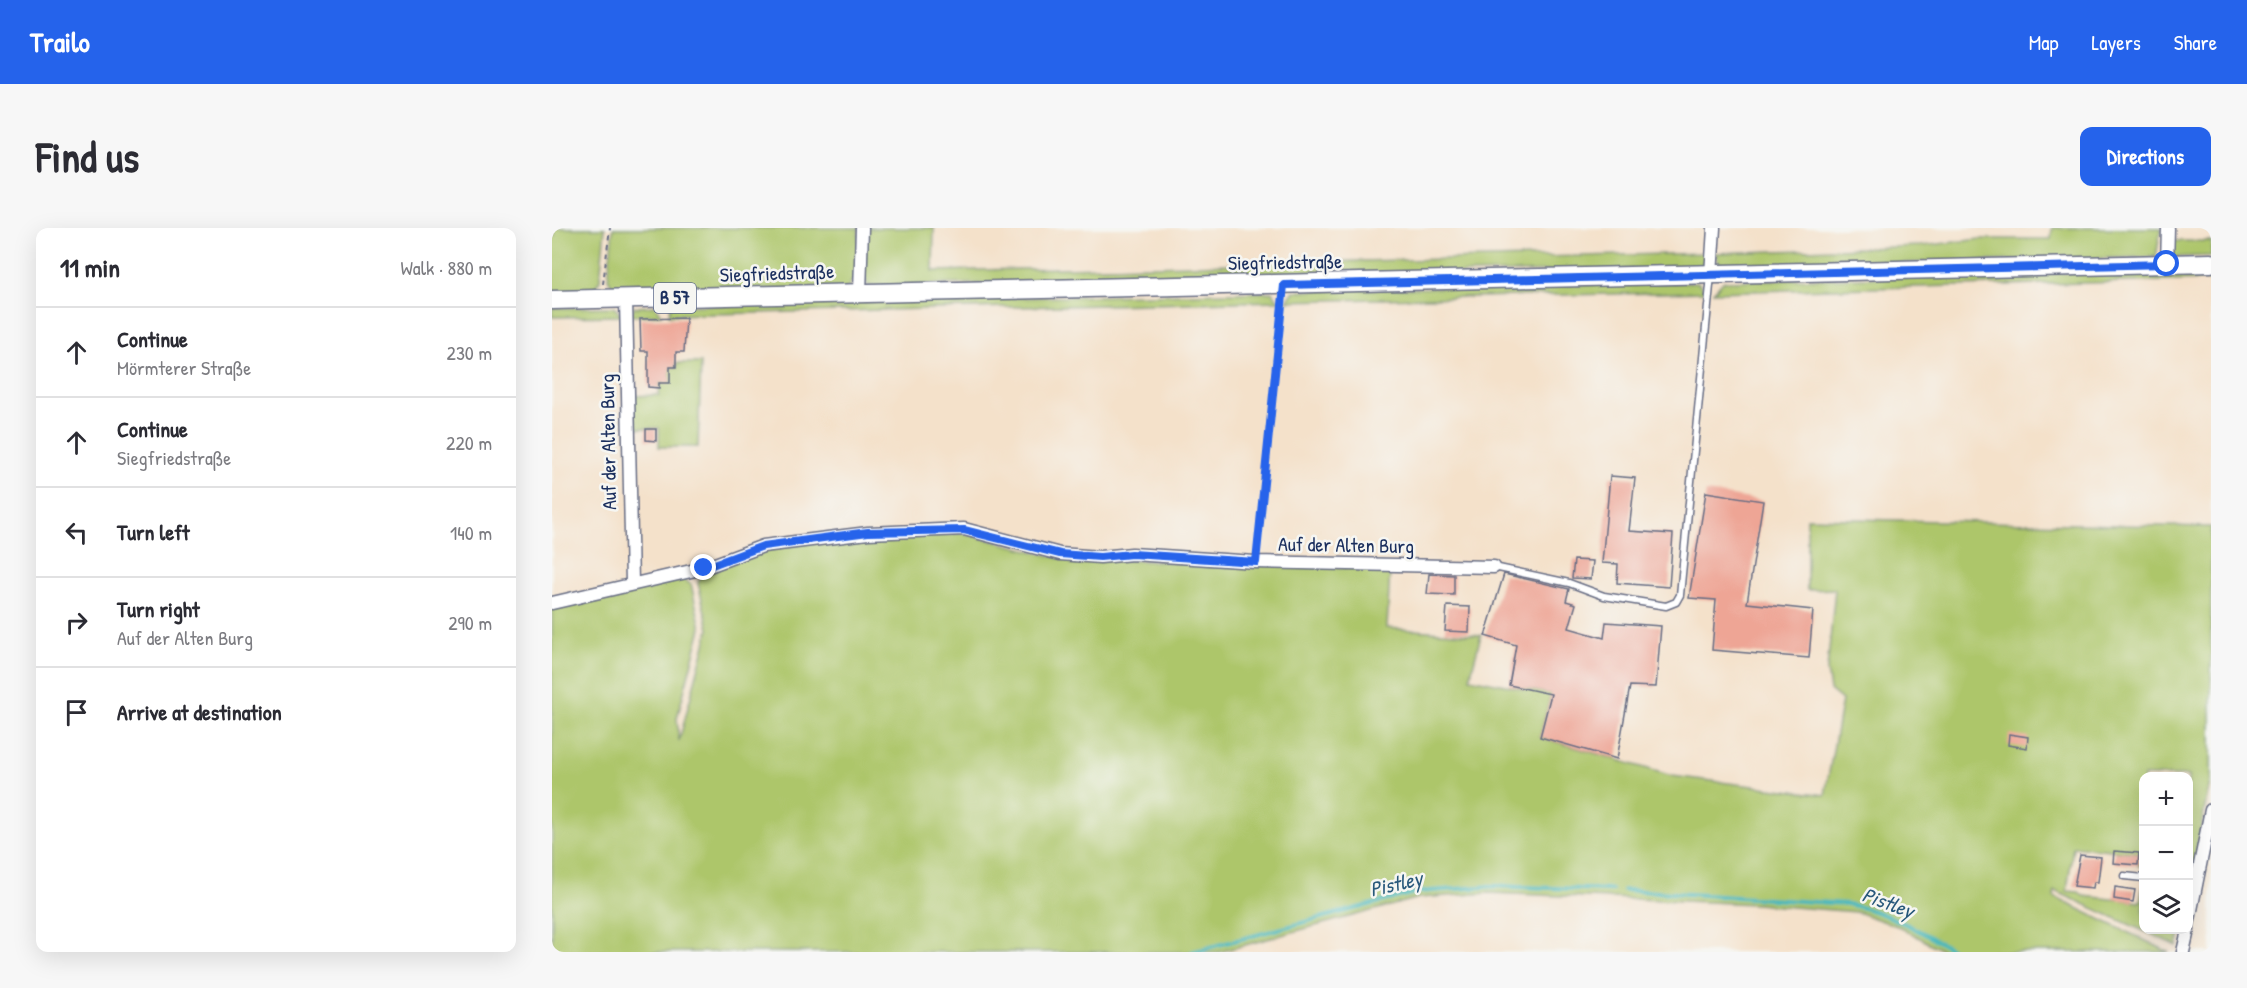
<!DOCTYPE html>
<meta charset="utf-8">
<style>
:root{--surface:#fff;--page:#f7f7f7;--text:#2b2b33;--muted:#7c7c81;--line:#e1e1e2;--accent:#2563eb}
body{margin:0;font-family:"Patrick Hand",sans-serif;background:var(--page);color:var(--text)}
.controls{position:absolute;right:18px;bottom:18px;display:grid;overflow:hidden;border-radius:12px;box-shadow:0 6px 24px #0002}
.controls button{width:54px;height:54px;display:grid;place-items:center;padding:0;border:0;border-bottom:2px solid var(--line);background:var(--surface);color:var(--text);font:30px sans-serif}
.stop{position:absolute;width:18px;height:18px;margin:-14px;border:4px solid #2563eb;border-radius:50%;background:#fff}
.stop.end{background:#2563eb;border-color:#fff;box-shadow:0 2px 6px #0008}
.list{margin:0;padding:0;list-style:none}
h2{display:flex;justify-content:space-between;align-items:center;height:78px;margin:0;padding:0 24px;font-size:26px}
h2 small{font-size:20px;font-weight:400;color:var(--muted)}
.list li{display:grid;grid-template-columns:39px 1fr auto;gap:18px;align-items:center;box-sizing:border-box;height:90px;padding:0 24px;border-top:2px solid var(--line)}
.list b{display:block;font-size:22px;white-space:nowrap}
.list p{margin:0;font-size:20px;white-space:nowrap;color:var(--muted)}
.list em{font-size:20px;font-style:normal;color:var(--muted)}
.icon{flex:none;width:33px;height:33px;fill:none;stroke:currentColor;stroke-width:2;stroke-linecap:round;stroke-linejoin:round}
.map{position:relative;flex:none;width:1659px;height:724px;overflow:hidden;border-radius:12px}
header{display:flex;align-items:center;gap:36px;box-sizing:border-box;height:84px;padding:0 30px;background:var(--accent);color:#fff}
header strong{font-size:28px}
nav{display:flex;gap:33px;margin-inline-start:auto;font-size:21px}
.intro{display:flex;align-items:center;justify-content:space-between;box-sizing:border-box;height:144px;padding:0 36px}
h1{margin:0;font-size:42px}
.button{padding:15px 27px;border-radius:12px;background:var(--accent);color:#fff;font-size:21px;font-weight:700}
main{display:flex;gap:36px;padding:0 36px}
aside{flex:1;background:var(--surface);border-radius:12px;box-shadow:0 6px 24px #0002}
.map>svg:first-child{display:block}
</style>
<header>
<strong>Trailo</strong>
<nav><a>Map</a><a>Layers</a><a>Share</a></nav>
</header>
<div class="intro"><h1>Find us</h1><a class="button">Directions</a></div>
<main>
<aside>
<h2>11 min<small>Walk · 880 m</small></h2>
<ul class="list">
<li><svg class="icon" aria-label="ahead" viewBox="0 0 24 24"><path d="M12 20V5M6 11l6-6 6 6"/></svg><div><b>Continue</b><p>Mörmterer Straße</p></div><em>230 m</em></li>
<li><svg class="icon" aria-label="ahead" viewBox="0 0 24 24"><path d="M12 20V5M6 11l6-6 6 6"/></svg><div><b>Continue</b><p>Siegfriedstraße</p></div><em>220 m</em></li>
<li><svg class="icon" aria-label="left" viewBox="0 0 24 24"><path d="M17 20v-9H6M10 6l-5 5 5 5"/></svg><div><b>Turn left</b></div><em>140 m</em></li>
<li><svg class="icon" aria-label="right" viewBox="0 0 24 24"><path d="M7 20v-9h11M14 6l5 5-5 5"/></svg><div><b>Turn right</b><p>Auf der Alten Burg</p></div><em>290 m</em></li>
<li><svg class="icon" aria-label="arrive" viewBox="0 0 24 24"><path d="M6 21V4h12l-3 4 3 4H6"/></svg><div><b>Arrive at destination</b></div></li>
</ul>
</aside>
<div class="map">
<svg width="1659" height="724" viewBox="0 0 1659 724">
<rect width="100%" height="100%" fill="#f6f6f2"/>
<filter id="ink" filterUnits="userSpaceOnUse"><feTurbulence type="fractalNoise" baseFrequency=".0167" numOctaves="2"/><feDisplacementMap in="SourceGraphic" scale="12" xChannelSelector="R" yChannelSelector="G"/><feConvolveMatrix kernelMatrix="1 2 1 2 8 2 1 2 1" color-interpolation-filters="sRGB"/></filter>
<filter id="wash" filterUnits="userSpaceOnUse"><feTurbulence type="fractalNoise" baseFrequency=".008" numOctaves="4" result="noise"/><feDisplacementMap in="SourceGraphic" scale="24" xChannelSelector="R" yChannelSelector="G"/><feGaussianBlur stdDeviation="1.35" result="paint"/><feColorMatrix in="noise" values="0 0 0 0 0 0 0 0 0 0 0 0 0 0 0 0 0 1.4 0 .05"/><feComposite in="paint" operator="in"/></filter>
<g filter="url(#wash)">
<rect width="100%" height="100%" fill="#f4e1ca"/>
<!-- green -->
<g fill="#adc66b" stroke="#647a64" stroke-width="1.5">
<path d="M2 0H53L48 52 39 65 0 66V9L3 8Z"/>
<path d="M61 0H307L305 45 295 61 64 64 56 51Z"/>
<path d="M314 0H382L381 43 1157 25 1148 40 316 58 311 45Z"/>
<path d="M1500 0H1609L1604 29 1169 39 1163 25 1370 18 1428 11H1499Z"/>
<path d="M1619 13H1659V28L1622 29Z"/>
<path d="M1659 42V52L1161 64 1171 53Z"/>
<path d="M1146 54 1154 64 735 73 742 63Z"/>
<path d="M720 64 727 73 117 87 119 78Z"/>
<path d="M103 78 109 87 78 88 82 79Z"/>
<path d="M62 79 70 88 0 89V80Z"/>
<path d="M125 135H149L146 219H107V200H80V168L107 167 108 155H118V139H125Z"/>
<path d="M1255 290 1659 299V549L1639 649H1636V548H1592L1591 638H1586L1587 625 1521 618 1515 663 1527 664 1531 668 1588 674 1591 657 1592 702H1629L1625 718 1503 663 1502 669 1617 724H1393L1348 699 1305 684 1204 676 937 665 867 670 667 724H0V378L127 349 139 356 149 400 125 490 127 513 157 401 146 355 152 343 212 322 259 314 411 305 507 330 838 341 835 400 929 407 918 450 999 466 988 509 1120 548 1273 567 1290 472 1278 462 1275 442 1283 361 1255 362Z"/>
</g>
<g fill="none" stroke-linecap="round" stroke-linejoin="round">
<!-- stream -->
<g stroke="#47b7be" stroke-width="4">
<path d="M1072 662 1295 676C1336 684 1369 703 1404 724"/>
<path d="M640 724 866 664 942 658 1060 662"/>
</g>
</g>
<g id="blocks">
<!-- building -->
<g fill="#eea595">
<path d="M134 90 132 124H124V139H118V155H107V160L96 159V123H89L88 91Z"/>
<path d="M94 201H104V213L94 212Z"/>
<path d="M1058 248 1083 250 1077 303 1121 306 1117 359 1065 355 1066 336 1050 335Z"/>
<path d="M1154 264 1211 273 1195 375 1261 382 1257 430 1160 422 1164 372 1137 370Z"/>
<path d="M1022 332 1041 333 1039 351 1020 350Z"/>
<path d="M877 346 902 347V367L875 366Z"/>
<path d="M952 346 1017 361 1014 373 1024 376 1017 400 1052 410 1054 394 1109 398 1104 459 1078 458 1065 531 988 509 999 466 957 457 964 417 933 408Z"/>
<path d="M895 378 918 379 917 404 893 403Z"/>
<path d="M1457 506 1476 509 1475 520 1456 517Z"/>
<path d="M1562 623 1587 625 1586 637 1561 635Z"/>
<path d="M1528 627 1549 629 1546 654H1542L1541 660 1522 658Z"/>
<path d="M1563 659 1583 662 1581 674 1562 671Z"/>
</g>
</g>
</g>
<g filter="url(#ink)">
<use href="#blocks" fill-opacity="0" stroke="#676d84" stroke-width="1.5"/>
<g fill="none" stroke-linecap="round" stroke-linejoin="round">
<defs>
<g id="service">
<path d="M942 339 1017 355 1052 368 1114 378 1124 374 1128 367 1159 47"/>
<path d="M1572 648 1592 650"/>
</g>
<g id="minor">
<path d="M1615 36 1616 0"/>
<path d="M1159 47 1162 0"/>
<path d="M308 65 310 0"/>
<path d="M74 71 80 355"/>
<path d="M0 375 152 340 211 318 316 305 412 301 508 326 548 329 580 326 703 334 942 339"/>
<path d="M1636 697 1659 582"/>
<path d="M1631 724 1636 702"/>
</g>
<path id="primary" d="M0 72 1659 35"/>
</defs>
<!-- service casing -->
<use href="#service" stroke="#676d84" stroke-width="9"/>
<!-- minor casing -->
<use href="#minor" stroke="#676d84" stroke-width="15"/>
<!-- primary casing -->
<use href="#primary" stroke="#676d84" stroke-width="21"/>
<!-- path -->
<g stroke="#676d84" stroke-width="2" stroke-dasharray="4.5 4.5" stroke-linecap="butt">
<path d="M51 56 58 0"/>
<path d="M705 323 730 72"/>
</g>
<!-- service -->
<use href="#service" stroke="#fff" stroke-width="6"/>
<!-- minor -->
<use href="#minor" stroke="#fff" stroke-width="12"/>
<!-- primary -->
<use href="#primary" stroke="#fff" stroke-width="18"/>
</g>
</g>
<g fill="none" stroke-linecap="round" stroke-linejoin="round" filter="url(#ink)">
<!-- route -->
<path stroke="#2563eb" stroke-width="8" d="M152 340 211 318 316 304 412 302 508 326 548 329 580 326 704 334 732 57 1615 36"/>
</g>
<g text-anchor="middle" stroke-width="5" stroke-linejoin="round" paint-order="stroke">
<!-- shield labels -->
<rect fill="#f6f6f2" stroke="#5d6b8a" stroke-width="1.5" x="102" y="55" width="42" height="30" rx="4.5"/>
<g font-size="18" font-weight="bold" fill="#1b2f5e">
<text x="123" y="76">B 57</text>
</g>
<!-- street labels -->
<g font-size="20" fill="#1b2f5e" stroke="#f6f6f2">
<text transform="translate(733 34) rotate(-1)" y="7">Siegfriedstraße</text>
<text transform="translate(225 45) rotate(-2)" y="7">Siegfriedstraße</text>
<text transform="translate(56 214) rotate(-91)" y="7">Auf der Alten Burg</text>
<text transform="translate(794 317) rotate(1)" y="7">Auf der Alten Burg</text>
</g>
<!-- water labels -->
<g font-size="21" font-style="italic" fill="#28587b" stroke="#f6f6f2">
<text transform="translate(844 656) rotate(-13)" y="7">Pistley</text>
<text transform="translate(1336 675) rotate(20)" y="7">Pistley</text>
</g>
</g>
</svg>
<div class="controls">
<button>+</button>
<button>−</button>
<button><svg class="icon" aria-label="layers" viewBox="0 0 24 24"><path d="M12 4l9 5-9 5-9-5zM3 14l9 5 9-5"/></svg></button>
</div>
<div class="stop" style="left:1615px;top:36px"></div>
<div class="stop end" style="left:152px;top:340px"></div>
</div>
</main>
